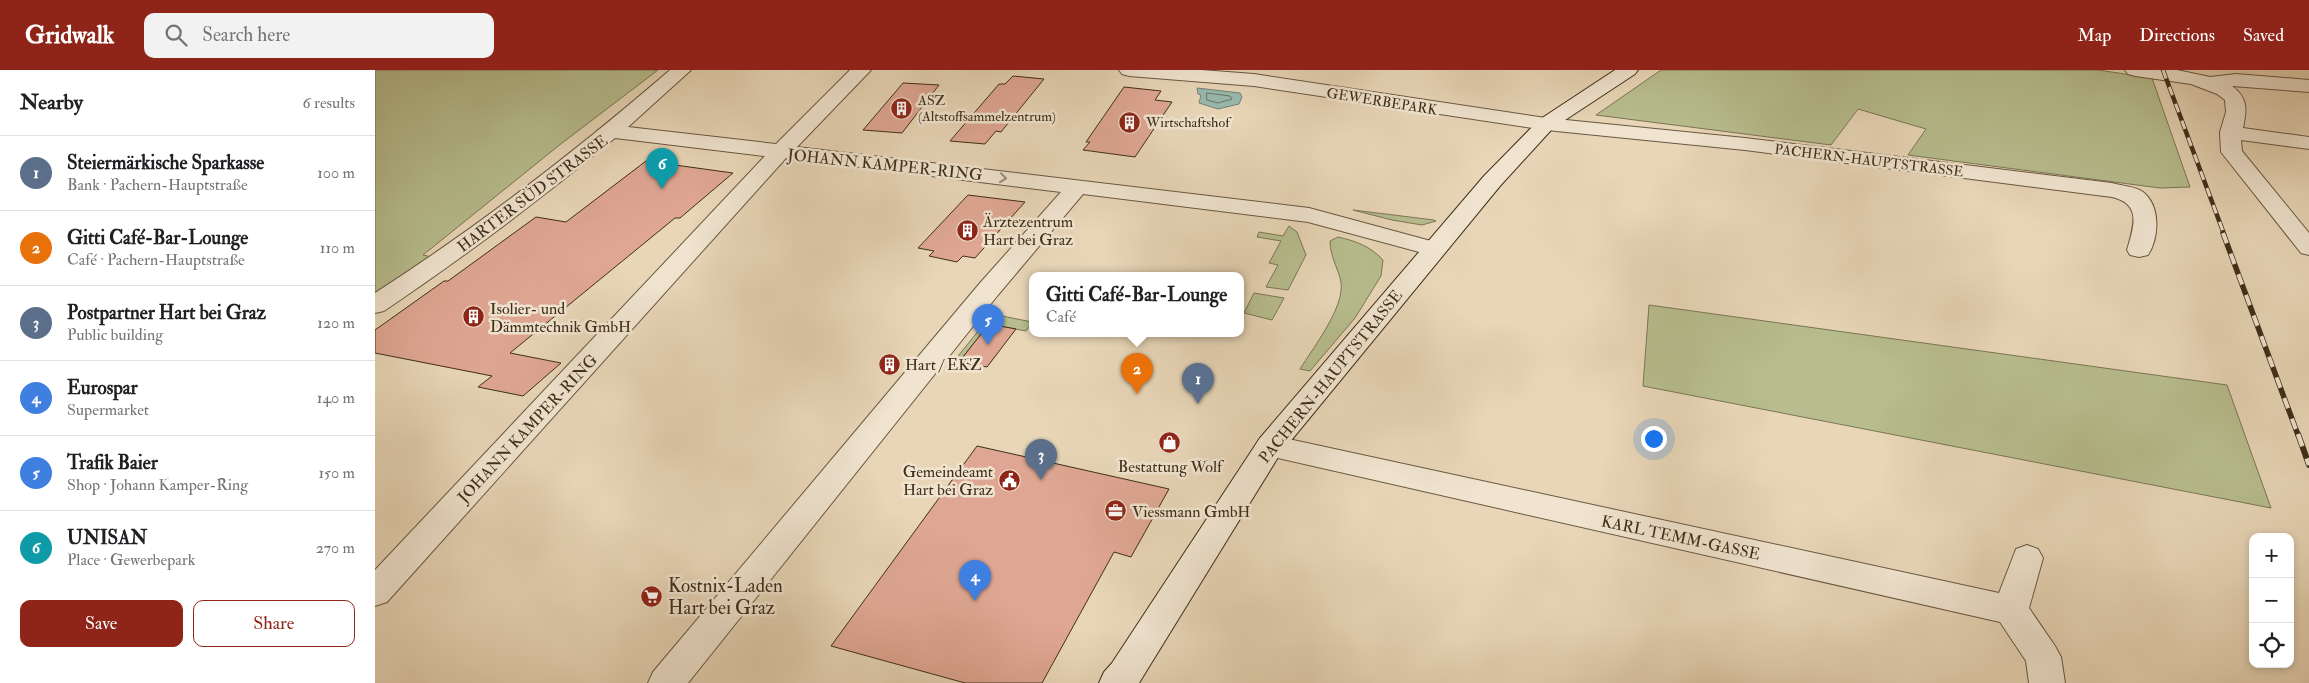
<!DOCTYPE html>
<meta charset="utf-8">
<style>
:root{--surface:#fff;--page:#f2f2f2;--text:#202124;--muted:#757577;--line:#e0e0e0;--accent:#8f2418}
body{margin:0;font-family:"IM FELL Double Pica",serif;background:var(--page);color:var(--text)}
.controls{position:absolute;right:15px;bottom:15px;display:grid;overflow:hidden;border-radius:10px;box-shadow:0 2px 8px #0003}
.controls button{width:45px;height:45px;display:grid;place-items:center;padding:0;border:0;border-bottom:1px solid var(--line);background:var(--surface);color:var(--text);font:25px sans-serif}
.you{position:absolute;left:1278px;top:368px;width:18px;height:18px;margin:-12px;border:4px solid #fff;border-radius:50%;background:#1a73e8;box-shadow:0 0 0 8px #1a73e833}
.badge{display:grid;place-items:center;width:32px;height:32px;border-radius:50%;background:var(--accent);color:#fff;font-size:16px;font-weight:700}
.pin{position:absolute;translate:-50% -41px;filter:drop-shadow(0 1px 2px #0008)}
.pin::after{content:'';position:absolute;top:26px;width:18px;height:15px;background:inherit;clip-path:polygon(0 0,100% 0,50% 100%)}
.popup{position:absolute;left:654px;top:202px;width:215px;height:65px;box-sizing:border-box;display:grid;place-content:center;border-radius:10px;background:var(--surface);filter:drop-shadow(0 1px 4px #0005);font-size:16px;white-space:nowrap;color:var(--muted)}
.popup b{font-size:19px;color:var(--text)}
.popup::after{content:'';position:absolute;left:50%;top:100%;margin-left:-10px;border:10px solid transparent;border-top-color:var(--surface)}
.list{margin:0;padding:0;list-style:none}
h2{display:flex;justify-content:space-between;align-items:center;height:65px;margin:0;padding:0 20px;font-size:21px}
h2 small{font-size:16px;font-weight:400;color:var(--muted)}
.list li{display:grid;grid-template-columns:32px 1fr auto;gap:15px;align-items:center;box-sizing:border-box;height:75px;padding:0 20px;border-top:1px solid var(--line)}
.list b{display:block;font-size:19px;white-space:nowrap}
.list p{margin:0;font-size:16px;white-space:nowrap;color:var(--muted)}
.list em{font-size:16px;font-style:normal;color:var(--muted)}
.actions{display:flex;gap:10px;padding:15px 20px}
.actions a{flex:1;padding:11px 0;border:1px solid var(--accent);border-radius:10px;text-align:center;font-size:18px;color:var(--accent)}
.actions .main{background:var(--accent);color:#fff}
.icon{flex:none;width:28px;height:28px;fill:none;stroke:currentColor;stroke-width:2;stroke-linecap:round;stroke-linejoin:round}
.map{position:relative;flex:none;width:1934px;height:613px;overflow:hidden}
header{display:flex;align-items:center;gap:30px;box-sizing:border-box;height:70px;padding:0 25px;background:var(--accent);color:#fff}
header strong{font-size:24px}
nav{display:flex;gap:28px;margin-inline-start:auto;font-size:18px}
.search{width:350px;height:45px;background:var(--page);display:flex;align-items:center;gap:12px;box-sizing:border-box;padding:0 18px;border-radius:10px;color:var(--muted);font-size:19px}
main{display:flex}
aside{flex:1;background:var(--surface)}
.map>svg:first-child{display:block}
</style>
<header>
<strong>Gridwalk</strong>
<div class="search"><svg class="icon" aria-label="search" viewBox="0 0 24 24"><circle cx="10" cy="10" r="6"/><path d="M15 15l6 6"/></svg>Search here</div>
<nav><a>Map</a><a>Directions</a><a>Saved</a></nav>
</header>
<main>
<aside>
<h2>Nearby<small>6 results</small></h2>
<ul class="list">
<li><span class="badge" style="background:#5c6f8a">1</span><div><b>Steiermärkische Sparkasse</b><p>Bank · Pachern-Hauptstraße</p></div><em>100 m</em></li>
<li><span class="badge" style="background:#e8710a">2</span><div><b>Gitti Café-Bar-Lounge</b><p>Café · Pachern-Hauptstraße</p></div><em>110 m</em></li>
<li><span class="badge" style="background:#5c6f8a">3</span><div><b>Postpartner Hart bei Graz</b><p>Public building</p></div><em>120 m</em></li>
<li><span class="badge" style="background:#3f7fe0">4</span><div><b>Eurospar</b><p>Supermarket</p></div><em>140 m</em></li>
<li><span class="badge" style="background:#3f7fe0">5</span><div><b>Trafik Baier</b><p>Shop · Johann Kamper-Ring</p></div><em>150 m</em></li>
<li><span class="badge" style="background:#0f9aa8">6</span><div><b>UNISAN</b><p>Place · Gewerbepark</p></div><em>270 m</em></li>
</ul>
<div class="actions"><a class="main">Save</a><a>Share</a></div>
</aside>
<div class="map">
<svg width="1934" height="613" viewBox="0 0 1934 613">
<rect width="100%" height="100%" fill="#e8d6b7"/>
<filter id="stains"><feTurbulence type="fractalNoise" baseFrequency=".004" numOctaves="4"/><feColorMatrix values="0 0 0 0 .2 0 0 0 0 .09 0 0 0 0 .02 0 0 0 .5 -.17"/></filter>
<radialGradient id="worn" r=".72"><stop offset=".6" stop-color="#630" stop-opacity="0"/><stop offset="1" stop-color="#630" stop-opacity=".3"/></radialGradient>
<!-- green -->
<g fill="#b7bd8e" stroke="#7b7654">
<path d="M0 0H283L187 73 48 185 57 187 0 225Z"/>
<path d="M1286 0H1723L1777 8 1815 117 1785 118 1533 85 1551 59 1483 39 1456 75 1221 45Z"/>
<path d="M978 140 1059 150 1061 151 1047 155 1017 150Z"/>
<path d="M914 156 922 162 931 185 913 220 891 217 903 195 894 193 906 171 882 167 884 162 908 166Z"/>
<path d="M963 167C981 171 995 176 1008 190L1006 206 980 248 935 301 925 299C938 278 970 237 966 212 963 198 955 186 955 171Z"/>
<path d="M879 223 909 228 897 250 869 243Z"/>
<path d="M1274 235 1852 315 1896 438 1268 316Z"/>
<path d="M617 244 657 252 651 261 614 254 584 292 579 291Z"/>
</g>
<!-- water -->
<path fill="#97b9af" stroke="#748173" d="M822 18 865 23 867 27 864 34 843 39 824 33 826 25 823 24Z"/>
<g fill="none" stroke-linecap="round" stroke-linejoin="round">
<!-- shore -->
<path stroke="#6b7464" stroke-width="1" d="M832 23 855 26 857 29 843 33 832 30Z"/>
</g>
<!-- building -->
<g fill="#dfa793" stroke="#3f2e19">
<path d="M638 6 669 9 626 62 621 61 610 74 575 71 624 14H630Z"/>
<path d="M528 13 564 15 527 63 488 60Z"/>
<path d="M749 17 786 21 780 30 797 32 760 87 708 80 715 72H711Z"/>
<path d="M271 91 358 103 305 148H300L135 283 186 293 148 326 103 317 117 306 0 283V260L69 211H73L161 147 191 152Z"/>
<path d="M593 125 650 132 600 188 588 186 582 192 554 186 559 181 543 178Z"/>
<path d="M614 254 641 259 612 297 584 292Z"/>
<path d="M602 376 794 419 756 487 739 482 667 613H590L456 576Z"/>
</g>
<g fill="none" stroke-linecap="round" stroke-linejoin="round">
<defs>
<g id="street">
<path d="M295 0H316L253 57 401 74 475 0H496L422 77 934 138 1067 174 1071 179 1067 184 1059 186 933 152 708 124 623 225 313 613H273L278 602 605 213 686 122 411 88 12 532 0 536V500L390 86 240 68C166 129 89 187 9 241L0 243V223C104 156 201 81 295 0Z"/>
<path d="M744 0H826L879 4 1171 48 1370 68 1737 113C1746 116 1760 116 1768 122 1786 136 1784 168 1773 185L1764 187 1755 185 1752 180C1759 156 1767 134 1737 127L1370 80 1171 60 879 16 754 6 747 4Z"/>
<path d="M1750 0H1802L1835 7 1861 4 1934 10V22L1857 16C1873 28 1872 39 1868 58L1934 67V79L1866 70 1867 81 1934 163V185L1926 183 1846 82 1845 62 1851 42 1850 30 1842 24 1816 14 1760 6 1753 4Z"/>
<path d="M895 365 1624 523 1641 479 1652 475 1663 479 1668 488 1654 538 1680 576 1686 587 1690 613H1654L1651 591 1625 552 885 384 880 376 885 368Z"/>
</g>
<path id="secondary" d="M1240 0H1263L1260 4 1178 58 1125 116 905 384 764 613H724L729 602 737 593 885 368 1109 106 1164 50Z"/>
</defs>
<!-- street casing -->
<use href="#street" stroke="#695840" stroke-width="2"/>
<!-- secondary casing -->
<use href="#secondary" stroke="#3f2e19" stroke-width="2"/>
<!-- street -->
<use href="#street" fill="#f0e4d0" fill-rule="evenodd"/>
<!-- secondary -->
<use href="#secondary" fill="#f0e4d0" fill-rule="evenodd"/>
<defs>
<path id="rail-far2" d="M1788 0 1849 164"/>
<path id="rail-far1" d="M1848 163 1923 365"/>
<path id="rail" d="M1923 364 1934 395"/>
</defs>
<!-- rail-far2 casing -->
<use href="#rail-far2" stroke="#3f2e19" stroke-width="4.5"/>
<!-- rail-far1 casing -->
<use href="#rail-far1" stroke="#3f2e19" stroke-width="5.5"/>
<!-- rail casing -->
<use href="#rail" stroke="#3f2e19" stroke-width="6"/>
<!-- rail-far2 -->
<use href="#rail-far2" stroke="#f0e4d0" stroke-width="3" stroke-dasharray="9" stroke-linecap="butt"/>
<!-- rail-far1 -->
<use href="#rail-far1" stroke="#f0e4d0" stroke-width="4" stroke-dasharray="11" stroke-linecap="butt"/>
<!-- rail -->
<use href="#rail" stroke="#f0e4d0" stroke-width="4.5" stroke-dasharray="13" stroke-linecap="butt"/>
</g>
<!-- one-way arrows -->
<defs><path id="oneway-chevron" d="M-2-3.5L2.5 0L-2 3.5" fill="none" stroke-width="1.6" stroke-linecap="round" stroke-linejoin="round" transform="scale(1.25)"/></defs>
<use stroke="#988974" href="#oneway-chevron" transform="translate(628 108) rotate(7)"/>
<!-- icons -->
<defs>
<symbol id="building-disc" viewBox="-11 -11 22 22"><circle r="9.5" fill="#8f2418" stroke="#f0e4d0"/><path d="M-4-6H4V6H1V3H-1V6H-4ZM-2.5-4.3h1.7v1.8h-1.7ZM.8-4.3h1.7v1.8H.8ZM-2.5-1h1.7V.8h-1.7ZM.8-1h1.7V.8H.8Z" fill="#fff"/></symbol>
<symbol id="shop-disc" viewBox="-11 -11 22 22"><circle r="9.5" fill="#8f2418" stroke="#f0e4d0"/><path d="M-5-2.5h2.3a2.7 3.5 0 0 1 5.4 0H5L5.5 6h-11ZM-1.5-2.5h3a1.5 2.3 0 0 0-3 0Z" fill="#fff"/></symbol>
<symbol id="civic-disc" viewBox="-11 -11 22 22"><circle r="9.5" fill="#8f2418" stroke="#f0e4d0"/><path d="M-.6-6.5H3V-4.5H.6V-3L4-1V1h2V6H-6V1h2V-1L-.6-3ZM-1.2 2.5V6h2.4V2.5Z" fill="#fff"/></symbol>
<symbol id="office-disc" viewBox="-11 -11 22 22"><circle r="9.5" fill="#8f2418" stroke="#f0e4d0"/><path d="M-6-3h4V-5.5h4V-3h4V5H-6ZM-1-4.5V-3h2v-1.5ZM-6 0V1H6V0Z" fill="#fff"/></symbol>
<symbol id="supermarket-disc" viewBox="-11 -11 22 22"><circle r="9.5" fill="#8f2418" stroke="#f0e4d0"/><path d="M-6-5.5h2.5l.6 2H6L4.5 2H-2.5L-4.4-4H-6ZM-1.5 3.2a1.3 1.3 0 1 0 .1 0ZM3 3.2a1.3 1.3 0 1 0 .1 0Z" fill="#fff"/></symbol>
</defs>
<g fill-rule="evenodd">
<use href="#building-disc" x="514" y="26" width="25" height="25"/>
<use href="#building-disc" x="742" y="40" width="25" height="25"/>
<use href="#building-disc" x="580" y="148" width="25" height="25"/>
<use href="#building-disc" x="86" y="234" width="25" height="25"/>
<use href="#building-disc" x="502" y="282" width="25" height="25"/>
<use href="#shop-disc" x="782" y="360" width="25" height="25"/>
<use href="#civic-disc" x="622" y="398" width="25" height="25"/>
<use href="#office-disc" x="728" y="428" width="25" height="25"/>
<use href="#supermarket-disc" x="264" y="514" width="25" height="25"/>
</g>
<g text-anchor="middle" stroke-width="5" stroke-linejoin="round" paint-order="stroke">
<!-- far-poi labels -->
<g font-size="14" fill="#3f2e19" stroke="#f0e4d0" text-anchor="start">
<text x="543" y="35">ASZ<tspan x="543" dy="16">(Altstoffsammelzentrum)</tspan></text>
<text x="771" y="57">Wirtschaftshof</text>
</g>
<!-- far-street labels -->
<g font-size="14" fill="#3f2e19" stroke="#f0e4d0">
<text transform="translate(1007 31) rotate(9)" y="5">GEWERBEPARK</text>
<text transform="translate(1494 90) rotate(7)" y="5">PACHERN-HAUPTSTRASSE</text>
</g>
<!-- street labels -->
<g font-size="16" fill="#3f2e19" stroke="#f0e4d0">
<text transform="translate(510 94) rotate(6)" y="6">JOHANN KAMPER-RING</text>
<text transform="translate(157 123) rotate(-37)" y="6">HARTER SÜD STRASSE</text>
<text transform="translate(955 306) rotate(-51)" y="6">PACHERN-HAUPTSTRASSE</text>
<text transform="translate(152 358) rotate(-47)" y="6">JOHANN KAMPER-RING</text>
<text transform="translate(1306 467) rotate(12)" y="6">KARL TEMM-GASSE</text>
</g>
<!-- poi labels -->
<g font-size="16" fill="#3f2e19" stroke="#f0e4d0" text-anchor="start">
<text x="608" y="157">Ärztezentrum<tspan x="608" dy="18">Hart bei Graz</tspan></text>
<text x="115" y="244">Isolier- und<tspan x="115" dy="18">Dämmtechnik GmbH</tspan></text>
<text x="530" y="300">Hart / EKZ</text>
<text x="795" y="402" text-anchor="middle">Bestattung Wolf</text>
<text x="618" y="407" text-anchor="end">Gemeindeamt<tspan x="618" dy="18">Hart bei Graz</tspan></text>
<text x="757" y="447">Viessmann GmbH</text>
</g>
<!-- near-poi labels -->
<g font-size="19" fill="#3f2e19" stroke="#f0e4d0" text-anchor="start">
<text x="293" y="522">Kostnix-Laden<tspan x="293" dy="22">Hart bei Graz</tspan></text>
</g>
</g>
<rect width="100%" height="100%" filter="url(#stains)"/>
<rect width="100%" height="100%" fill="url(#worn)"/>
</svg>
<div class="controls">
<button>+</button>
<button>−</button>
<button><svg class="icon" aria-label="locate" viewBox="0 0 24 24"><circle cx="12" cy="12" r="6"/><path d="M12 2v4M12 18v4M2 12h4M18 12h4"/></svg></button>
</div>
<div class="you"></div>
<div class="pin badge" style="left:823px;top:334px;background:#5c6f8a">1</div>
<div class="pin badge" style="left:762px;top:324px;background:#e8710a">2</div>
<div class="popup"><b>Gitti Café-Bar-Lounge</b>Café</div>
<div class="pin badge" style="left:666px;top:410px;background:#5c6f8a">3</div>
<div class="pin badge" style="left:600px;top:531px;background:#3f7fe0">4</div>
<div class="pin badge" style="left:613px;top:275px;background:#3f7fe0">5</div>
<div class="pin badge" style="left:287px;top:119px;background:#0f9aa8">6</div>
</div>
</main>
